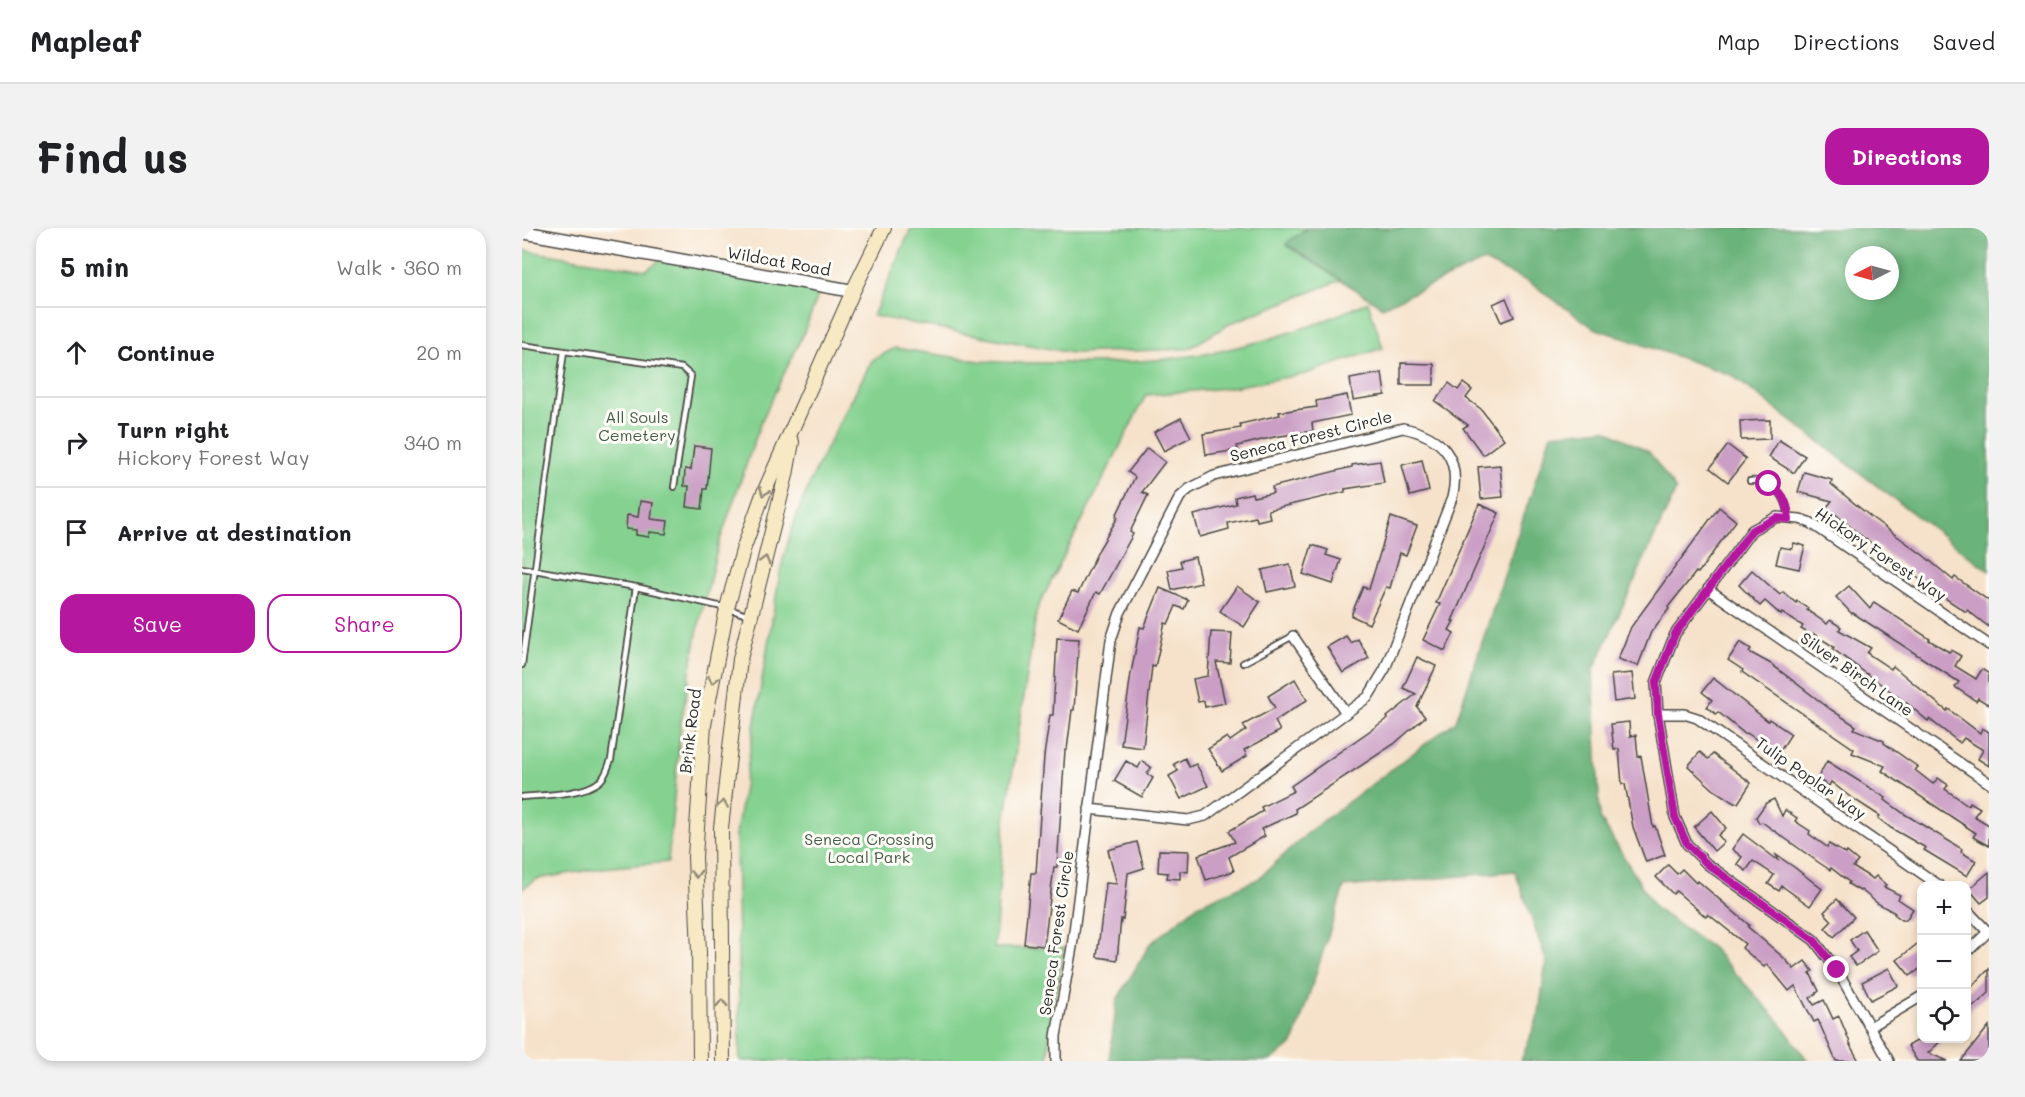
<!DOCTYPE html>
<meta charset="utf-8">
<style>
:root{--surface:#fff;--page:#f2f2f2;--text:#202124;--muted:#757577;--line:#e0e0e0;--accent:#b5179e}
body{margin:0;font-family:Mali,sans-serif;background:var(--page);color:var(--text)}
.controls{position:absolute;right:18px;bottom:18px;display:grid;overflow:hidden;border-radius:12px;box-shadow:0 3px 9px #0003}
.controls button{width:54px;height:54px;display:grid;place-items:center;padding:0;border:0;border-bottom:2px solid var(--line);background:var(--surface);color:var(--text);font:30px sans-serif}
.compass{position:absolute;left:1323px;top:18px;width:54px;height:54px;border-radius:50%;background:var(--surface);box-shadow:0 3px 9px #0003;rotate:264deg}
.stop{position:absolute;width:18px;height:18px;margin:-14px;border:4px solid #b5179e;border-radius:50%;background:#fff}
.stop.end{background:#b5179e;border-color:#fff;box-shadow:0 2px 6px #0008}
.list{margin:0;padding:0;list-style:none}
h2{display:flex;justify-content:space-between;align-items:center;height:78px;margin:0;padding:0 24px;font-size:26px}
h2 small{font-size:20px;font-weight:400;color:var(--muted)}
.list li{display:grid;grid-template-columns:39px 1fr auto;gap:18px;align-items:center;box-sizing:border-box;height:90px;padding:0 24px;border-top:2px solid var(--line)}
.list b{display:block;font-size:22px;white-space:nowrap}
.list p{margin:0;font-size:20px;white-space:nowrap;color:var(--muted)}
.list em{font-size:20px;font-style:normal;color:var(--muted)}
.actions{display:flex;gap:12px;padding:18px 24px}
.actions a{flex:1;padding:14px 0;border:2px solid var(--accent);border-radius:18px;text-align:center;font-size:21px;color:var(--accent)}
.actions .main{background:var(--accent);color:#fff}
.icon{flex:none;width:33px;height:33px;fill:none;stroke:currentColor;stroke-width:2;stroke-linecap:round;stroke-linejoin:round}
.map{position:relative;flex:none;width:1467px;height:833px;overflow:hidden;border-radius:18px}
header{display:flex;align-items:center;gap:36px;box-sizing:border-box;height:84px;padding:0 30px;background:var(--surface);border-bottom:2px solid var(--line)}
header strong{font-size:28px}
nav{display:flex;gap:33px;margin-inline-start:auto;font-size:21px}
.intro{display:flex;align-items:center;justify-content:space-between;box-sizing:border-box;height:144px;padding:0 36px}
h1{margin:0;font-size:42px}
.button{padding:15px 27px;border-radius:18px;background:var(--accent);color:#fff;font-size:21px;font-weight:700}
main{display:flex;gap:36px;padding:0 36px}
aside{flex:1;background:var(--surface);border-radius:18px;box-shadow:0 3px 9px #0003}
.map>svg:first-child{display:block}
</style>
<header>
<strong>Mapleaf</strong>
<nav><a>Map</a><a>Directions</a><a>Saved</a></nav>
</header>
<div class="intro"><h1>Find us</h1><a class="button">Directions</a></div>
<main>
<aside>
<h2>5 min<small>Walk · 360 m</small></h2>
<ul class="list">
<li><svg class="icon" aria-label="ahead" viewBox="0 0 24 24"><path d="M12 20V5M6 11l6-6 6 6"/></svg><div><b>Continue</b></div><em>20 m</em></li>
<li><svg class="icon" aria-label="right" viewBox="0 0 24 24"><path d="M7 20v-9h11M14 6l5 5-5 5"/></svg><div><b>Turn right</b><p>Hickory Forest Way</p></div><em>340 m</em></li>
<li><svg class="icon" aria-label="arrive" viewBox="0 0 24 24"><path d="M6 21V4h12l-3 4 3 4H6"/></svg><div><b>Arrive at destination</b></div></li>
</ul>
<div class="actions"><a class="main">Save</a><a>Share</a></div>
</aside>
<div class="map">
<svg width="1467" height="833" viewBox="0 0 1467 833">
<rect width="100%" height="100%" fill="#fdfcf7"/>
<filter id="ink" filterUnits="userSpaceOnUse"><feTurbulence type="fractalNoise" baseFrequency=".0167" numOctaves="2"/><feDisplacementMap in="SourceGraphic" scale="12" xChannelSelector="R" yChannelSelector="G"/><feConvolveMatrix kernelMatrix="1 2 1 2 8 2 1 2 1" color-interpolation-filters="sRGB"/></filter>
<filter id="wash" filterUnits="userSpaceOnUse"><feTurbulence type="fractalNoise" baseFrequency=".008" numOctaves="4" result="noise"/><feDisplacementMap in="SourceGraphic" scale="24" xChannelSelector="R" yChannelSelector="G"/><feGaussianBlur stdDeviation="1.35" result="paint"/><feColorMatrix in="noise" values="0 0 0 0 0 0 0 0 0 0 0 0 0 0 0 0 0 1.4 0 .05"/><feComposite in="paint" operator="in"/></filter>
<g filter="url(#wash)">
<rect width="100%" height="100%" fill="#f6e2ca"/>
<!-- green -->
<g fill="#84d190" stroke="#587e5e" stroke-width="1.5">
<path d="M389 0H800L772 10 764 17 819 52 709 95 666 121 550 125 351 88Z"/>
<path d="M0 22 124 42 142 29 300 57 282 104 239 194 196 318 176 400 159 495 146 634 79 640 15 651 0 661Z"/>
<path d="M846 74 861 120 783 146 705 160 624 167 515 381 483 594 472 720H542L528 798 526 833H218L214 606 258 345C274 268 315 201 350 132L373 120 457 133 498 135H590L645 131 690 125 744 112 797 95Z"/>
</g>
<!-- forest -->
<g fill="#6bb37a" stroke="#4b6f52" stroke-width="1.5" fill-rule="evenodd">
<path d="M785 0H1467V343L1209 147 1072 100 1007 54 962 33 860 79 764 16ZM1332 27H1368V63H1332Z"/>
<path d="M1083 201 1127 224 1154 262 1071 443 1078 590 1133 680 1190 720 1256 792 1286 833H999L1017 786 1024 732 993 643 822 659 771 816 748 833H587L595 772 628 716 676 677 736 651 789 602 934 493 1029 206Z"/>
</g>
<g id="blocks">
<!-- building -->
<g fill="#cb9fc5">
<path d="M984 70 992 89 979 94 971 76Z"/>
<path d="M879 135 912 136V157H879Z"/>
<path d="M860 145 863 167 831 172 828 151Z"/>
<path d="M927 155 936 162 941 155 950 162 944 170 959 181 982 211 961 227 941 200 946 197 913 173Z"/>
<path d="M825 167 829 187 790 195 791 203 752 209 715 218 716 222 684 227 681 206 719 200 718 196 758 187 757 184 795 179 794 173Z"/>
<path d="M659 190 669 209 642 223 632 204Z"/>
<path d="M1248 192V211L1219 212 1218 193Z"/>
<path d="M1257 212 1283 228 1272 245 1247 229Z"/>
<path d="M1206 217 1224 231 1206 254 1188 240Z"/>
<path d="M172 218 189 220 185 261H182L180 281 165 279 167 258H162L163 241 169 242Z"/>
<path d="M625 220 643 234 620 264 626 267 608 304 611 306 578 366 574 364 556 401 536 391 550 363 556 365 577 321 596 289 594 288 613 249 606 244Z"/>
<path d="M900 232 907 263 888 268 880 237Z"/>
<path d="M858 233 862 255 823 261V264L746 282 748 290 735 293 734 289 706 295 707 301 678 309 672 287 714 276 713 269 730 265 731 269 751 265 750 259 830 239V237Z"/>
<path d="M978 237 981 269 959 271 956 239Z"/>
<path d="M1282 244 1310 252 1309 256 1349 289 1401 327 1431 352 1433 349 1467 373V399L1445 382 1444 384 1412 363 1384 340 1337 306 1305 279 1310 273 1276 264Z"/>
<path d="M118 273 131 275 129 291 146 293 144 306 128 304 127 309 114 307V302L104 301 105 287 116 289Z"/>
<path d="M957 276 977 285 930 393H932L927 402 932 405 923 423 901 412 918 376 914 375Z"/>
<path d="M1197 279 1214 293 1176 345 1174 344 1146 379 1147 381 1129 404 1116 438 1096 431 1109 399Z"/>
<path d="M869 289 895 298 884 327 878 325 868 360 864 359 847 396 830 388V385L841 359 847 361Z"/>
<path d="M1272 315 1283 318 1277 341 1254 336 1258 319 1270 321Z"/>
<path d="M790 317 806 322 804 327 819 332 811 356 781 346Z"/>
<path d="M673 329 679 355 650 362 646 342 660 339 658 333Z"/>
<path d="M768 336 773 358 745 364 740 342Z"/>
<path d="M1230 342 1258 367 1261 364 1274 375 1275 373 1286 380 1285 382 1305 396 1308 392 1319 399 1317 402 1349 420 1345 425 1369 441 1371 438 1425 483 1426 481 1458 505 1460 500 1467 504V538L1456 531 1461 522 1442 510 1438 515 1407 491 1406 493 1386 476 1311 421 1312 419 1292 406 1291 408 1279 401 1281 398 1260 385 1259 387 1243 373 1238 378 1217 357Z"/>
<path d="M715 358 738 374 722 399 698 383Z"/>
<path d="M1327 358 1348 381 1352 374 1408 411 1407 412 1427 424 1429 422 1439 428 1433 438 1454 451 1460 441 1467 446V477L1456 470 1454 473 1433 459 1437 454 1331 385 1330 386 1314 369Z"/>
<path d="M638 360 666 372 662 381 654 378 646 396 643 395 633 439 630 438 621 520 599 517 609 445 618 399 622 400Z"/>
<path d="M689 404 710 405 708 435 694 434 703 475 683 479 682 473 676 474 671 451 686 448Z"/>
<path d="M824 408 829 415 836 411 847 430 821 445 805 419Z"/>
<path d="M535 410 557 411 552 482H550L545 522H543L535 639H532L522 718 502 716 509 645H514L522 528 528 487H531Z"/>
<path d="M1218 414 1229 421 1227 424 1249 436 1308 481 1334 498 1332 501 1362 513V515L1396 539 1393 542 1411 556 1416 550 1426 557 1423 561 1446 577 1448 574 1458 580 1452 588 1467 597V618L1451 609 1454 605 1360 543 1363 538 1330 525 1332 521 1220 444 1221 442 1206 432Z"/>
<path d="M895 429 914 438 895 479 903 489 872 516 773 581 774 585 739 601 743 608 707 629 712 643 684 652 676 627 713 614 707 603 741 583 739 579 772 563 769 558 866 490 865 489 894 466 881 460Z"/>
<path d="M1110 445 1113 471 1092 474 1089 447Z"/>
<path d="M1191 450 1246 493 1247 491 1269 506 1256 526 1225 505 1223 506 1196 484 1194 486 1185 479 1190 472 1180 464Z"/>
<path d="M773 451 785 472 753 493 758 503 722 522 725 528 700 543 686 521 705 509 708 513 724 502 721 497 753 480 746 468Z"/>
<path d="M1107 494 1108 508 1114 507 1116 529 1119 528 1131 599 1133 598 1143 627 1124 634 1111 599 1103 556H1100L1097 521 1092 522 1089 496Z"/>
<path d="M1178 524 1186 531 1191 526 1229 555 1216 575H1212L1192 562 1166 538Z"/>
<path d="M663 530 667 539 674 536 686 558 659 571 647 548 656 543 652 536Z"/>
<path d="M604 533 616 540 620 533 629 539 625 546 631 550 620 569 592 553Z"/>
<path d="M1305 533 1364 570 1363 572 1381 585 1440 621 1439 624 1454 633 1445 648 1402 622 1404 620 1369 600 1356 590 1358 588 1327 568 1309 554 1307 558 1295 551Z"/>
<path d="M1252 571 1260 588 1263 582 1275 590 1273 593 1288 603 1287 606 1305 619 1307 616 1324 626 1325 624 1336 633 1331 639 1351 651 1354 648 1364 657 1362 659 1378 667 1376 671 1391 681 1384 692H1380L1372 686 1373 685 1355 675 1339 662 1338 663 1326 656 1327 654 1309 640 1308 642 1296 634 1240 594 1237 595 1234 589 1244 575Z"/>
<path d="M1190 583 1204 600 1196 607 1202 614 1192 623 1172 599Z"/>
<path d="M1221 606 1257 633 1254 627 1272 639 1300 661 1288 678 1260 658 1257 663 1246 656 1252 647 1231 633 1224 643 1215 636 1220 629 1210 621Z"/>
<path d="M615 614 622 640 606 645 601 692 599 691 595 732 575 729 584 655 595 656 586 622Z"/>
<path d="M637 622 667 623 666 644 658 643V651L645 650 646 645 636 644Z"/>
<path d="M1146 637 1155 646 1160 641 1174 655 1176 653 1227 697 1226 699 1262 730 1272 741 1283 733 1291 743 1288 745 1297 763 1288 770 1292 777 1302 772 1311 791 1317 788 1329 817H1328L1337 833H1314L1296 792 1292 794 1273 758 1267 763 1245 736 1242 739 1220 720 1223 716 1186 686 1184 689 1154 663 1151 666 1134 649Z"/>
<path d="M1467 644V669L1459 675 1447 661Z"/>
<path d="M1315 671 1332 689 1312 709 1303 700 1310 693 1302 684Z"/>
<path d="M1342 702 1356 723 1334 738 1327 729 1335 723 1328 712Z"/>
<path d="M1400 712V739L1388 748 1375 732Z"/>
<path d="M1367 740 1376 758 1349 772 1340 754Z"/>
<path d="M1467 741V765L1444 785V765Z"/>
<path d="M1467 798V833H1439Z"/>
<path d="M1400 810H1422L1406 825 1426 833H1395L1386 818Z"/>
</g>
</g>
</g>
<g filter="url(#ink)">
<use href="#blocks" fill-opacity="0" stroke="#494643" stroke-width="1.5"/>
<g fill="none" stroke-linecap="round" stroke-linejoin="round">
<defs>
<g id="service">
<path d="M0 117 160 140 169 148 152 259"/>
<path d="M1228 253C1252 251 1265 268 1267 291"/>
<path d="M0 340 114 359 205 380 227 388"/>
<path d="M721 435 771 408"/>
<path d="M0 437 42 123"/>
<path d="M0 569C21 567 62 567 78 553 84 548 86 539 89 532L114 359"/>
</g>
<g id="minor">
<path d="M1186 361 1467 555"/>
<path d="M771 408 824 485"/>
<path d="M1136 486H1162L1175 490 1418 658"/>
<path d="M1444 681 1466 704"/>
<path d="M1444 725 1467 703"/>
<path d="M1348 799 1400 768"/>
<path d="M534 833V808L550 719 589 412 598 385 658 269 667 261 692 248 881 200C919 208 940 229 930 270L863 441 846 469 683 588 666 592 567 581"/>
<path d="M1367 833 1315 742 1292 712 1185 636 1165 616 1153 589 1136 486 1134 455 1153 406 1230 302 1255 289 1278 291 1289 295 1467 417"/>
</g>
<path id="tertiary" d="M0 4 331 63"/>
<g id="secondary">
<path d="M178 833 177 724 173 629 182 497 205 380 222 319 240 269 331 63 362 0"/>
<path d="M201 833 199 600 218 431 264 247 270 214"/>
</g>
</defs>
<!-- service casing -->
<use href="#service" stroke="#494643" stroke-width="8"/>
<!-- minor casing -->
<use href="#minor" stroke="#494643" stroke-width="12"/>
<!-- tertiary casing -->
<use href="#tertiary" stroke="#494643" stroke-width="15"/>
<!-- secondary casing -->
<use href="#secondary" stroke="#494643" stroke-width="16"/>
<!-- service -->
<use href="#service" stroke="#fff" stroke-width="4.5"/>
<!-- minor -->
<use href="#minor" stroke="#fff" stroke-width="9"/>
<!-- tertiary -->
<use href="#tertiary" stroke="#fff" stroke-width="12"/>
<!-- secondary -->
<use href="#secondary" stroke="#f7e9c3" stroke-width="14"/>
</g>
<!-- one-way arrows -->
<defs><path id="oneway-chevron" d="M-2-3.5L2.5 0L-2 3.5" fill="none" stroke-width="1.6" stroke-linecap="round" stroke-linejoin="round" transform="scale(1.5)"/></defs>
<g stroke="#918a77">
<use href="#oneway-chevron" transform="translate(242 264) rotate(112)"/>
<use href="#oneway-chevron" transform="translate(243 332) rotate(-74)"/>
<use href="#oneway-chevron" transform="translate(191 452) rotate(101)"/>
<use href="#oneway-chevron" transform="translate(201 576) rotate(-84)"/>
<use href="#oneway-chevron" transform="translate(174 646) rotate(87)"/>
<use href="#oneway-chevron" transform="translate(200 775) rotate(-90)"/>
</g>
</g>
<g fill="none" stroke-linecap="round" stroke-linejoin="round" filter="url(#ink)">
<!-- route -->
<path stroke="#b5179e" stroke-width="8" d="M1247 256C1261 263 1266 275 1267 291L1255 290 1230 302 1153 406 1134 455 1136 486 1153 589 1165 616 1185 636 1292 712 1315 742"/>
</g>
<g text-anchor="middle" stroke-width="6" stroke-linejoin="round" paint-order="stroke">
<!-- street labels -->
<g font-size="16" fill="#2b2b2b" stroke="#fdfcf7">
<text transform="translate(257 33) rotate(10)" y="6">Wildcat Road</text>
<text transform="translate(789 208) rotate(-14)" y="6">Seneca Forest Circle</text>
<text transform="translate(1359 326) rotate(34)" y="6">Hickory Forest Way</text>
<text transform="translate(1335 446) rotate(35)" y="6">Silver Birch Lane</text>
<text transform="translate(168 503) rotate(-83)" y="6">Brink Road</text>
<text transform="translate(1289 550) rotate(35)" y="6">Tulip Poplar Way</text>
<text transform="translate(534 705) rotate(-82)" y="6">Seneca Forest Circle</text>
</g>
<!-- park labels -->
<g font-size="16" fill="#465d49" stroke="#fdfcf7">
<text x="115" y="195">All Souls<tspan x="115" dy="18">Cemetery</tspan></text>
<text x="347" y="617">Seneca Crossing<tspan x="347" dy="18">Local Park</tspan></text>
</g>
</g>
</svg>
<div class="controls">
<button>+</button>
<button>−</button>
<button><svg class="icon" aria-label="locate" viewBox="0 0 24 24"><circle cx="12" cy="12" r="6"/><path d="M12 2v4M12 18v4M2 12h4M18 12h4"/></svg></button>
</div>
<svg class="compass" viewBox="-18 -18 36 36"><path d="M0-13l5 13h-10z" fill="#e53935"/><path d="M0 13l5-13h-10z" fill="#757577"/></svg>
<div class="stop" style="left:1247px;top:256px"></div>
<div class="stop end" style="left:1315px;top:742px"></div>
</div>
</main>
